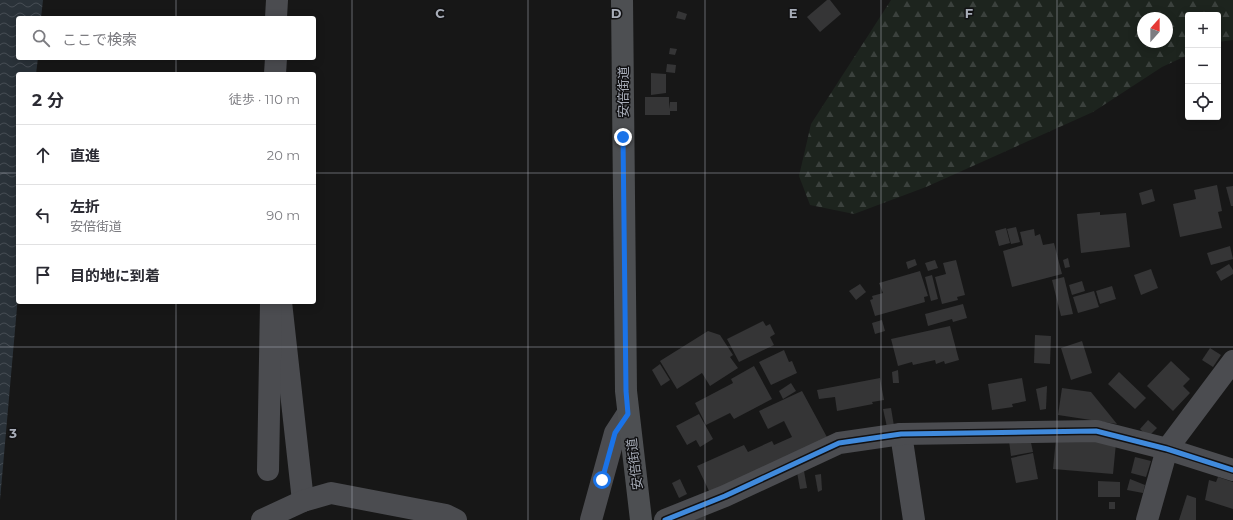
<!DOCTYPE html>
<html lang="ja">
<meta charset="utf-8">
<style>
:root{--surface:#fff;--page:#f2f2f3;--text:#2b2b33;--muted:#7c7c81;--line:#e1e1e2}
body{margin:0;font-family:Montserrat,"Noto Sans JP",sans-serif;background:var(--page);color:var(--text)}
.controls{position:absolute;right:12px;top:12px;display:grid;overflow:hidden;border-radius:4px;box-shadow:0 2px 10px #0003}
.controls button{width:36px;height:36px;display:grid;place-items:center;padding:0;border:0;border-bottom:1px solid var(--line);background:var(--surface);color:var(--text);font:20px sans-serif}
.compass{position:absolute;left:1137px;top:12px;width:36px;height:36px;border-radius:50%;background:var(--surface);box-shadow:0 2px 10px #0003;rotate:21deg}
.stop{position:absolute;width:12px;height:12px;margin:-9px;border:3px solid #1a73e8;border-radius:50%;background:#fff}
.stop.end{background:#1a73e8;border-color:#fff;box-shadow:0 1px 4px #0008}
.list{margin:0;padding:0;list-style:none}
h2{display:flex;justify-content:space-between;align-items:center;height:52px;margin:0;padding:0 16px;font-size:17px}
h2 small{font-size:13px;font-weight:400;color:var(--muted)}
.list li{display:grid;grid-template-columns:26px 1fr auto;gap:12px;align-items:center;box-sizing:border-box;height:60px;padding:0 16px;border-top:1px solid var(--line)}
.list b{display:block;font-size:15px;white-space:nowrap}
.list p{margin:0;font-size:13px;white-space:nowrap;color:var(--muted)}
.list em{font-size:13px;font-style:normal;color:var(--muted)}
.icon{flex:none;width:22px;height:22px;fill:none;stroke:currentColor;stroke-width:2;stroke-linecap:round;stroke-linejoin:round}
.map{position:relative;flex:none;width:1233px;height:520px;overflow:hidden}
.search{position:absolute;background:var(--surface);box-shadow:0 2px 10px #0003;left:16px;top:16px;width:300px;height:44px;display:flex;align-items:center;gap:10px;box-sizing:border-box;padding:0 14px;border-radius:4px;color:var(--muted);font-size:15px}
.panel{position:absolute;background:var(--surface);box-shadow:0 2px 10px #0003;left:16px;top:72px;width:300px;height:232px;border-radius:4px}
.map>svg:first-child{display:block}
</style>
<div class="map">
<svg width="1233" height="520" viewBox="0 0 1233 520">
<defs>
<pattern id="forest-firs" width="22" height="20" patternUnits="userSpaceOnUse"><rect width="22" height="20" fill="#1d241e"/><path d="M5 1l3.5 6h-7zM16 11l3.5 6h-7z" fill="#3b413d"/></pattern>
<pattern id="water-waves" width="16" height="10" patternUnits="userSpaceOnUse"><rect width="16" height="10" fill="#2a3239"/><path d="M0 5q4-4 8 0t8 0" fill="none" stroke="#464d54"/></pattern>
</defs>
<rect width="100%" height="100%" fill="#171717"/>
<!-- forest -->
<path fill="url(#forest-firs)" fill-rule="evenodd" d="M891 0H1233V40L1218 42V15H1188V55L1162 67 1093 112 926 187 854 214 810 205 799 176 811 124ZM1143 18H1167V42H1143Z"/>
<!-- water -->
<path fill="url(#water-waves)" d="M0 0H43L41 18H18V58H38L36 74H18V296L0 500Z"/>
<!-- building -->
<g fill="#353536">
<path d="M827 0H830L841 14 820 32 807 17Z"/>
<path d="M678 11 687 14 685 20 676 18Z"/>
<path d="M670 48 677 49 675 55 669 54Z"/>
<path d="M667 64 676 65 675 73 666 72Z"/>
<path d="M651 73 666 74V93L651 95Z"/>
<path d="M645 97H669V109L670 102H677V111H670V115H645Z"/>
<path d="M1217 185 1222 211 1218 212 1222 228 1180 237 1173 204 1196 199 1194 190Z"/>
<path d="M1233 186V206H1231L1226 187Z"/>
<path d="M1152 189 1155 201 1142 205 1139 193Z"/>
<path d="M1100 212V215L1126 213 1130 247 1081 253 1077 214Z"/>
<path d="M1016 227 1020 242 1011 244 1007 229Z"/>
<path d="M1006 228 1010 243 999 246 995 231Z"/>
<path d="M1034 229 1035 236 1040 234 1043 245 1054 243 1062 274 1012 287 1003 251 1023 245 1020 232Z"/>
<path d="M1230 246 1233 259 1211 265 1207 253Z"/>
<path d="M1068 258 1070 267 1065 268 1063 260Z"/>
<path d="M915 259 917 265 908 269 906 262Z"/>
<path d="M935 260 938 268 928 271 925 263Z"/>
<path d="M956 260 965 295 957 297 958 300 942 304 935 277 946 274 943 263Z"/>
<path d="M1229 264 1233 270V274L1221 281 1216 272Z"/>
<path d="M1151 269 1158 288 1141 295 1134 275Z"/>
<path d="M920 271 928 296 924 297 925 302 875 316 870 300 873 299 872 296 883 293 879 283Z"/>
<path d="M932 275 938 299 931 301 925 277Z"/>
<path d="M1064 277 1073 314 1061 316 1052 280Z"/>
<path d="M1082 281 1085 291 1072 295 1069 285Z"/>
<path d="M860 284 866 292 856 300 849 291Z"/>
<path d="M1112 286 1116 299 1100 304 1096 291Z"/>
<path d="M1094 291 1099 307 1078 313 1073 297Z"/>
<path d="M963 304 967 318 953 322 952 319 928 326 925 314Z"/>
<path d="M882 320 885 331 875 334 872 323Z"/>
<path d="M763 321 766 326 770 324 775 334 770 337 774 345 739 362 727 339Z"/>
<path d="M950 326 959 360 945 364 944 361 936 364 935 360 913 365 912 362 898 366 891 339Z"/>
<path d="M708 331 720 335 733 355 730 357 738 368 710 386 702 373 677 389 660 361Z"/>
<path d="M1035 335 1051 336 1050 364 1034 363Z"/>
<path d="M1082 341 1092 373 1071 380 1061 348Z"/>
<path d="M1210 348 1221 355 1213 367 1202 360Z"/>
<path d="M784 350 789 362 792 361 797 373 771 385 759 362Z"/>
<path d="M1171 361 1190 379 1183 386 1190 393 1173 411 1147 386Z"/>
<path d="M660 364 670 380 661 386 652 370Z"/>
<path d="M754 366 772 399 734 419 730 413 706 425 695 403 733 383 731 379Z"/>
<path d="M898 370 899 383H893L892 372Z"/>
<path d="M1119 372 1146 398 1135 409 1108 384Z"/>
<path d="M880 378 884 400 872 402 873 404 837 411 835 397 819 399 817 390Z"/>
<path d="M1022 378 1026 401 1012 404 1013 407 992 410 988 384Z"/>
<path d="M791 383 796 391 783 399 779 391Z"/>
<path d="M1047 386 1046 409 1040 410 1036 389Z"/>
<path d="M1062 388 1091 392 1117 424 1058 415Z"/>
<path d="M802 391 828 439 710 493 697 466 744 445 748 452 772 441 774 445 792 437 784 421 768 429 759 411Z"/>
<path d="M891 408 894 426 887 427 883 409Z"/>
<path d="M699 414 713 439 700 447 696 440 687 445 676 426Z"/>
<path d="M1148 420 1157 428 1148 437 1140 429Z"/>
<path d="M1030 438 1033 452 1011 456 1009 441Z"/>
<path d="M1056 438 1116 443 1113 474 1053 469Z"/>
<path d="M1033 453 1038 479 1016 483 1011 458Z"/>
<path d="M1135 457 1151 461 1146 477 1131 473Z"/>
<path d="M804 471 807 488 800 489 797 472Z"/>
<path d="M821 474 822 490 818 492 815 475Z"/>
<path d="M1218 477 1233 482V509L1205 500 1209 480 1216 482Z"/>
<path d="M680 479 687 494 679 498 672 483Z"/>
<path d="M1130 479 1145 485 1143 493 1127 490Z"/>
<path d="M1098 481 1120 482V497H1098Z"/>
<path d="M1187 495 1196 498V520H1179Z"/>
<rect x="1109" y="502" width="6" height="7"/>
<path d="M704 514 705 520H682Z"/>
</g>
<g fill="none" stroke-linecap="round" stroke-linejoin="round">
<!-- minor -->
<g stroke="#4b4c50" stroke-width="22">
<path d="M276 18 277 0"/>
<path d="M275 74 276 58"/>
<path d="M281 302 303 501"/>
<path d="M901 434 914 520"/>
<path d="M268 470 271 303"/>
<path d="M262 520 303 501 331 493 446 515 456 520"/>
<path d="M591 520 615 433 628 413"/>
<path d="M665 520 725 496 839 443 901 434 1096 431 1167 449 1233 470"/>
<path d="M1147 520 1167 449 1233 361"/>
</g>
<!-- major -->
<path stroke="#4d4f52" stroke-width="22" d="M622 0 626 391 641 520"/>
<defs>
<path id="cycleway" d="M665 520 725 496 839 443 901 434 1096 431 1167 449 1233 470"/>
</defs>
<!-- cycleway casing -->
<use href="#cycleway" stroke="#111113" stroke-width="8"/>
<!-- cycleway -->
<use href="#cycleway" stroke="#408adc" stroke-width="5"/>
</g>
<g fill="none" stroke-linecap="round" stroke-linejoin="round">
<!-- route -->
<path stroke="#1a73e8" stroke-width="5" d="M602 480 615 433 628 414 626 391 623 137"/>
</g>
<!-- grid -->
<path fill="none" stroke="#a8adb8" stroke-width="1" stroke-opacity="0.55" d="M176 0V18M352 0V520M528 0V520M705 0V520M881 0V520M1057 0V520M176 58V74M0 173H18M314 173H1233M176 302V520M0 347H1233"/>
<g text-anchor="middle" stroke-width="3" stroke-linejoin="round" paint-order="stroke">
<!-- street labels -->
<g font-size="13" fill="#a8adb8" stroke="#111113">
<text transform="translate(623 92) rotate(-90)" y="5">安倍街道</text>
<text transform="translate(634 464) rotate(-97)" y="5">安倍街道</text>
</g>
</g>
<g font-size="13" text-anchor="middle" font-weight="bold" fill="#a8adb8" stroke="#111113" stroke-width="3" stroke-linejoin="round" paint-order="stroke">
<text x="440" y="18">C</text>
<text x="616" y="18">D</text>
<text x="793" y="18">E</text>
<text x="969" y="18">F</text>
<text x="13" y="438">3</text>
</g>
</svg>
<div class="controls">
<button>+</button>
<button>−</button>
<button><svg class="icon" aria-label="locate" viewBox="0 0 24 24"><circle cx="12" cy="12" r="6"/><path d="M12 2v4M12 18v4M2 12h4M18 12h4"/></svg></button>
</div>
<svg class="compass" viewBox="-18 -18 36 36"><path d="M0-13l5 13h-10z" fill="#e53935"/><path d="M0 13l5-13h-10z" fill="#7c7c81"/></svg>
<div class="stop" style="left:602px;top:480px"></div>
<div class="stop end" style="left:623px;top:137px"></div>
<div class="search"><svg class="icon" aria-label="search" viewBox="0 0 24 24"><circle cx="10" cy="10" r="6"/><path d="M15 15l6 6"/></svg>ここで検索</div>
<section class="panel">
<h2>2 分<small>徒歩 · 110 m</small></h2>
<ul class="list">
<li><svg class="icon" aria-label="ahead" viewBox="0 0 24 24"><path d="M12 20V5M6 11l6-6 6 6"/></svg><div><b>直進</b></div><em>20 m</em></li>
<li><svg class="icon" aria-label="left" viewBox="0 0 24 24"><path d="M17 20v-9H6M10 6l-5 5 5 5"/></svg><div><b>左折</b><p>安倍街道</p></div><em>90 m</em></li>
<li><svg class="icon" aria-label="arrive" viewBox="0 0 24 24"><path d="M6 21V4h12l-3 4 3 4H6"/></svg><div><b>目的地に到着</b></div></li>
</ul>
</section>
</div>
